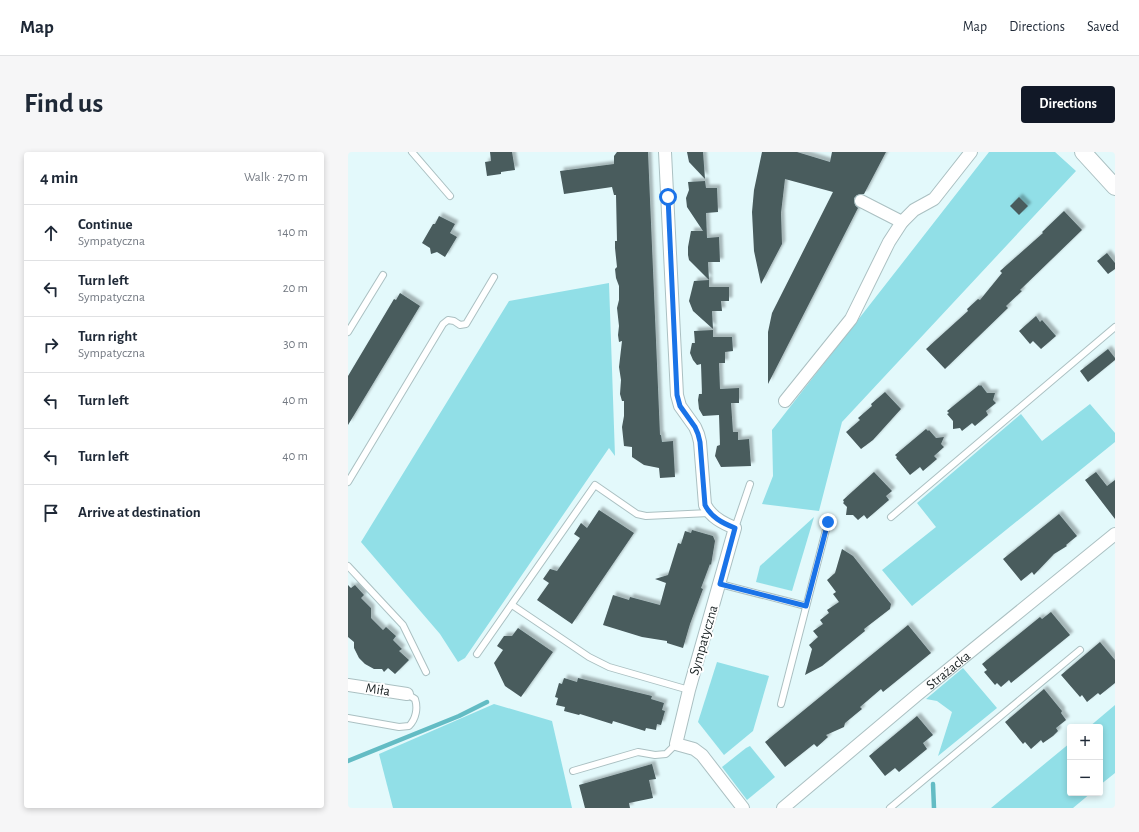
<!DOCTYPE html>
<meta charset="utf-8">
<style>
:root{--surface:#fff;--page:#f6f6f7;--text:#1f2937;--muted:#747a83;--line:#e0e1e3;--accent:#111827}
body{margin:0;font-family:"Alegreya Sans",sans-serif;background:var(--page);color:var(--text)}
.controls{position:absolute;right:12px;bottom:12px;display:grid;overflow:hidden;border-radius:4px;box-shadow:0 2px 6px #0003}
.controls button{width:36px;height:36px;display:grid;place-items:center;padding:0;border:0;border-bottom:1px solid var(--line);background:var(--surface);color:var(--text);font:20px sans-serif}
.stop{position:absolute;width:12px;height:12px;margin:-9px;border:3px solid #1a73e8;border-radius:50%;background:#fff}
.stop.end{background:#1a73e8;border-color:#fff;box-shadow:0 1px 4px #0008}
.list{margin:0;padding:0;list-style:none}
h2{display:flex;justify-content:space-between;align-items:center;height:52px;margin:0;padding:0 16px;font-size:17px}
h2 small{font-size:13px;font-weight:400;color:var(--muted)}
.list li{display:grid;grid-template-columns:26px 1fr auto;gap:12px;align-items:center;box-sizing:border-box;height:56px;padding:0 16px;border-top:1px solid var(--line)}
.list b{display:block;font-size:15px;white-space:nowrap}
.list p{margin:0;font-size:13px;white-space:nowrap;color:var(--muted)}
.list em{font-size:13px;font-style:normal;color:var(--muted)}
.icon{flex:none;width:22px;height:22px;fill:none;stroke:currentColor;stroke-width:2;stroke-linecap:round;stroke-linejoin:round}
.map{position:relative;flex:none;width:767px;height:656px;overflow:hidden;border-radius:4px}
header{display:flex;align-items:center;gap:24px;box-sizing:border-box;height:56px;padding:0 20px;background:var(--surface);border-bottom:1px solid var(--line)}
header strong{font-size:19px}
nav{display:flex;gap:22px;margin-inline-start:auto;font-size:14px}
.intro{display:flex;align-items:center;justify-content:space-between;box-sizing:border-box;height:96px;padding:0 24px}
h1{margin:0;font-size:28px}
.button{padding:10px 18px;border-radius:4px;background:var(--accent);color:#fff;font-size:14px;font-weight:700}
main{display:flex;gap:24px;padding:0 24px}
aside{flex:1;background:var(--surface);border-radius:4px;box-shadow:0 2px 6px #0003}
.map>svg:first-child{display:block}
</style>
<header>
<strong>Map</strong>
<nav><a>Map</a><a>Directions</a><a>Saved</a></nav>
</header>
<div class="intro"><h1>Find us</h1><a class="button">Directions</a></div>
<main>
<aside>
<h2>4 min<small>Walk · 270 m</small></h2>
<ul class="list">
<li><svg class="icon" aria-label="ahead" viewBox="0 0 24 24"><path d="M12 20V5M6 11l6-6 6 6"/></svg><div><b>Continue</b><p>Sympatyczna</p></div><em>140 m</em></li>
<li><svg class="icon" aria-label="left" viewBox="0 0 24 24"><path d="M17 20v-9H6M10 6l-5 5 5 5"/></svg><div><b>Turn left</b><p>Sympatyczna</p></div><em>20 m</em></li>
<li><svg class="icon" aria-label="right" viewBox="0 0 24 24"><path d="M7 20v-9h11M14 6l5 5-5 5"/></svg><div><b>Turn right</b><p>Sympatyczna</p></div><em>30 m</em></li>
<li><svg class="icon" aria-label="left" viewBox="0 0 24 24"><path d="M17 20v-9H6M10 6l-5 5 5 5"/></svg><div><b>Turn left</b></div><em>40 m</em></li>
<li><svg class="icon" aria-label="left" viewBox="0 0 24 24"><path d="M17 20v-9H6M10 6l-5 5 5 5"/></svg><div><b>Turn left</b></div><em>40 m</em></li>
<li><svg class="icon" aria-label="arrive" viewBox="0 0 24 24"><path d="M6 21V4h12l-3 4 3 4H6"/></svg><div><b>Arrive at destination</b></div></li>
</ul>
</aside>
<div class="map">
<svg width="767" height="656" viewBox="0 0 767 656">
<defs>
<filter id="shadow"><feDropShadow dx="3.5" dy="-3.5" stdDeviation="1" flood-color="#0004"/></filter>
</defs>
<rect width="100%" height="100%" fill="#e3f9fb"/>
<!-- green -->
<g fill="#91dfe7">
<path d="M641 0H707L728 19 494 270 471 359 414 352 425 324 424 278Z"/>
<path d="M261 131 267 304 261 296 117 506 110 510 92 482 13 390 161 149Z"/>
<path d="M742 252 767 281V290L564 454 534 418 588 375 569 351 673 262 694 289Z"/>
<path d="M466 365 444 439 408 430 412 414Z"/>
<path d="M369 510 421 524 405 579 376 603 350 570Z"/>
<path d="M615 516 649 556 590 604 604 560 589 549 578 547Z"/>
<path d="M146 552 204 569 224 656H45L31 602Z"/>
<path d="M767 553V621L752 633V575H741Z"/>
<path d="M722 591V641H743L725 656H643Z"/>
<path d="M402 594 427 625 399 648 374 615 398 596Z"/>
</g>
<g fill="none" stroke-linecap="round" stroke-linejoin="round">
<!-- stream -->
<g stroke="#63bcc4" stroke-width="4.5">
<path d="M0 609 111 564 139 550"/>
<path d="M585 632 586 656"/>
</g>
</g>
<!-- building -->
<g fill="#495b5d" filter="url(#shadow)">
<path d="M142 0H164L167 18 153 20V22L139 24 137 10 143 9Z"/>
<path d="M269 0H300L312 283H313L314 290 325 289 327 325 312 326 311 316 296 313 284 305V295L276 294 274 275 276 264V249H274L272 242 273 228 271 215 274 189 271 190 270 183 271 174 269 156 271 148V134L268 126 267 117 269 115 267 96V89H269L268 43H266L264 35 216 42 212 19 266 12V4Z"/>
<path d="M339 0H355L357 27 341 10Z"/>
<path d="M414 0H449L482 10 484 0H538L516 42 509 43 506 46 507 53 510 56 420 232V180L424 161 485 40 437 27 433 61 434 92 413 132 406 99 404 60 406 38Z"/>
<path d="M357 29 358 36H369L370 60 358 61 359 86 371 85 372 110H360L361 128 341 108 340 103V95L343 79H355L339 55 338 46 341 38 340 30Z"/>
<path d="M671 45 680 54 671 63 662 54Z"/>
<path d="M716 59 734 78 672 138 674 139 658 154 660 156 597 217 578 197 620 159 619 157 630 147 632 148 654 121 652 119 695 81 694 80Z"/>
<path d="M91 64 107 72 102 81 109 85 97 105 89 100 83 102 82 96 74 91 85 72H87Z"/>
<path d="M759 101 767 111V117L760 122 749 109Z"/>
<path d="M361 128V135H381V149H373L374 159H364L365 177 345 159 341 149 346 129Z"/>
<path d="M52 141 72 154 0 273V224L46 147 48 148Z"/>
<path d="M688 164 692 170 694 168 708 184 693 197 685 189 682 192 671 179Z"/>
<path d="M365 178V185H384L385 199 377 200V211H371L372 237 391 236V251H383L385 280H390V288L401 287 403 314 373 315 367 304 369 294 372 293 371 263 355 264 351 257 350 248 351 242H354L353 212 349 213 345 208 342 201 344 191H347L346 179Z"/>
<path d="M760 197 767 206V208L740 230 732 219Z"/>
<path d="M631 233 632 234 633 233 639 241H647L645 248 648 251 638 259 640 263 627 274 624 271 614 279 612 276 605 277V269L599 262 601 261 599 259Z"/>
<path d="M537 240 553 257 525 288 513 297 498 280 512 268 510 266 524 254 523 252Z"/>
<path d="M578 277 580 279 581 278 588 286 596 285 593 292 596 295 586 304 589 307 575 319 572 315 562 323 548 306 549 305 547 303Z"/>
<path d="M526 320 544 339 538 344 541 348 519 367 516 363 510 368 505 363H498L499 355 495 351 496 350 495 348Z"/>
<path d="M748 320 759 334 767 328V367L737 328Z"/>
<path d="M251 358 286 381 224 472 189 448 201 431 195 427 202 417 209 419 232 386 226 382 233 371 239 376Z"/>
<path d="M711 362 729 384 718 393 719 394 706 402 686 423 684 420 673 429 655 407Z"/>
<path d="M344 378 365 384 367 389 363 413 362 412 353 436 355 437 342 472 335 496 319 491V489L294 485 255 473 265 443 281 448 282 445 312 453 318 431 307 427 320 423 330 391 333 392 337 379 343 381Z"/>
<path d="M494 397 505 404 543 452 542 457 516 477 517 479 474 514 457 523 464 497 461 493 470 485 465 479 475 472 472 468 481 461 479 458 491 450 485 442 488 440 479 428 487 421Z"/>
<path d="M0 433 3 436 7 433 16 443 13 446 23 456V466L35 478 38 475 48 484 45 488 54 497 51 499 61 508 47 522 40 516 36 520 34 517H26L17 512 11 506 6 496V490L0 485Z"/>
<path d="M703 460 722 483 663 531 661 528 653 535 649 531 647 533 636 520 639 518 634 512 692 465 694 467Z"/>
<path d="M560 473 583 501 535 540 533 537 512 555 514 557 497 571 496 575 478 583 480 585 469 595 466 592 437 615 417 590Z"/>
<path d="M170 476 205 500 173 545 157 534 146 511 155 498 149 494 156 484H164Z"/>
<path d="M752 490 767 508V531L752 543 750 541 739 550 734 543 732 545 713 523Z"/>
<path d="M216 526 229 530 230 526 304 544 303 547 316 551 314 558 317 559 313 573 309 572 308 578 298 576 297 579 265 569 264 572 232 562 231 563 216 559 217 555 208 553 210 546 207 545 211 531 214 532Z"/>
<path d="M696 537 714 559 713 561 718 568 708 576 710 579 705 584 695 591 693 588 683 597 677 590 675 592 657 570Z"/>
<path d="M569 564 585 583 575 591 579 597 551 620 547 616 537 624 521 604Z"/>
<path d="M304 612 308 627 301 628 305 646 281 651 282 656H237L231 633Z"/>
</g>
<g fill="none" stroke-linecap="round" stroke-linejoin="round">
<defs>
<g id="service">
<path d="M64 0 102 44"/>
<path d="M0 180 35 123"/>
<path d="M0 330 95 172 100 168 106 169 112 173 118 172 146 125"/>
<path d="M543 365 767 175"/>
<path d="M387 376 402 332"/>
<path d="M0 414 55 473 78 520"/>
<path d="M372 432 458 454"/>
<path d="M164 453 241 505 261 515 341 538"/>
<path d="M129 502 247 333 289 362 298 364 361 361"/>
<path d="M433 552 480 370"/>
<path d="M0 566 51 575 61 574C68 567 70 556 67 547L59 542"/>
<path d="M225 619 290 600 307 603 318 602 328 592"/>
<path d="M542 656 732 498"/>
</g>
<g id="minor">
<path d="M317 0 329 243 332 254 347 275 350 282 352 290 357 353C363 365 374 371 387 376L341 538 328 592 346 597 354 603 395 656"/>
<path d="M513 49 554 70"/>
<path d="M437 249 503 167 541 90 554 70 566 58 586 47 623 0"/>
<path d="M0 533 59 542"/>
<path id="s1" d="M435 656 569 543 767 382"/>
</g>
<path id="tertiary" d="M735 0 767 35"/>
</defs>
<!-- service casing -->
<use href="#service" stroke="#abc0c2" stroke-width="8"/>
<!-- minor casing -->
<use href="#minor" stroke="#abc0c2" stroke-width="14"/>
<!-- tertiary casing -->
<use href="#tertiary" stroke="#abc0c2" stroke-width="18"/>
<!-- service -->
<use href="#service" stroke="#fff" stroke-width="6"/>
<!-- minor -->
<use href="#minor" stroke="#fff" stroke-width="12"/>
<!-- tertiary -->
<use href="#tertiary" stroke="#fff" stroke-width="16"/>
</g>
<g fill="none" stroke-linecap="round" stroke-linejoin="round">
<!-- route -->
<path stroke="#1a73e8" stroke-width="5" d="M320 45 329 243 332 254 347 275 350 282 352 290 357 353C363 365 374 371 387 376L372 432 458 454 480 370"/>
</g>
<g text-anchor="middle" stroke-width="4" stroke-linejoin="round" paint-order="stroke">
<!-- street labels -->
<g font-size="14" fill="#202829" stroke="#fff">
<text transform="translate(355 488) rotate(-74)" y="5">Sympatyczna</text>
<text dy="5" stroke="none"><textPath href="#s1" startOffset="215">Strażacka</textPath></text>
<text transform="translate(30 537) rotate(9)" y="5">Miła</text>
</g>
</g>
</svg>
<div class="controls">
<button>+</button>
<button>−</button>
</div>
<div class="stop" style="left:320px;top:45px"></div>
<div class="stop end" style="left:480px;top:370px"></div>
</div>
</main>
